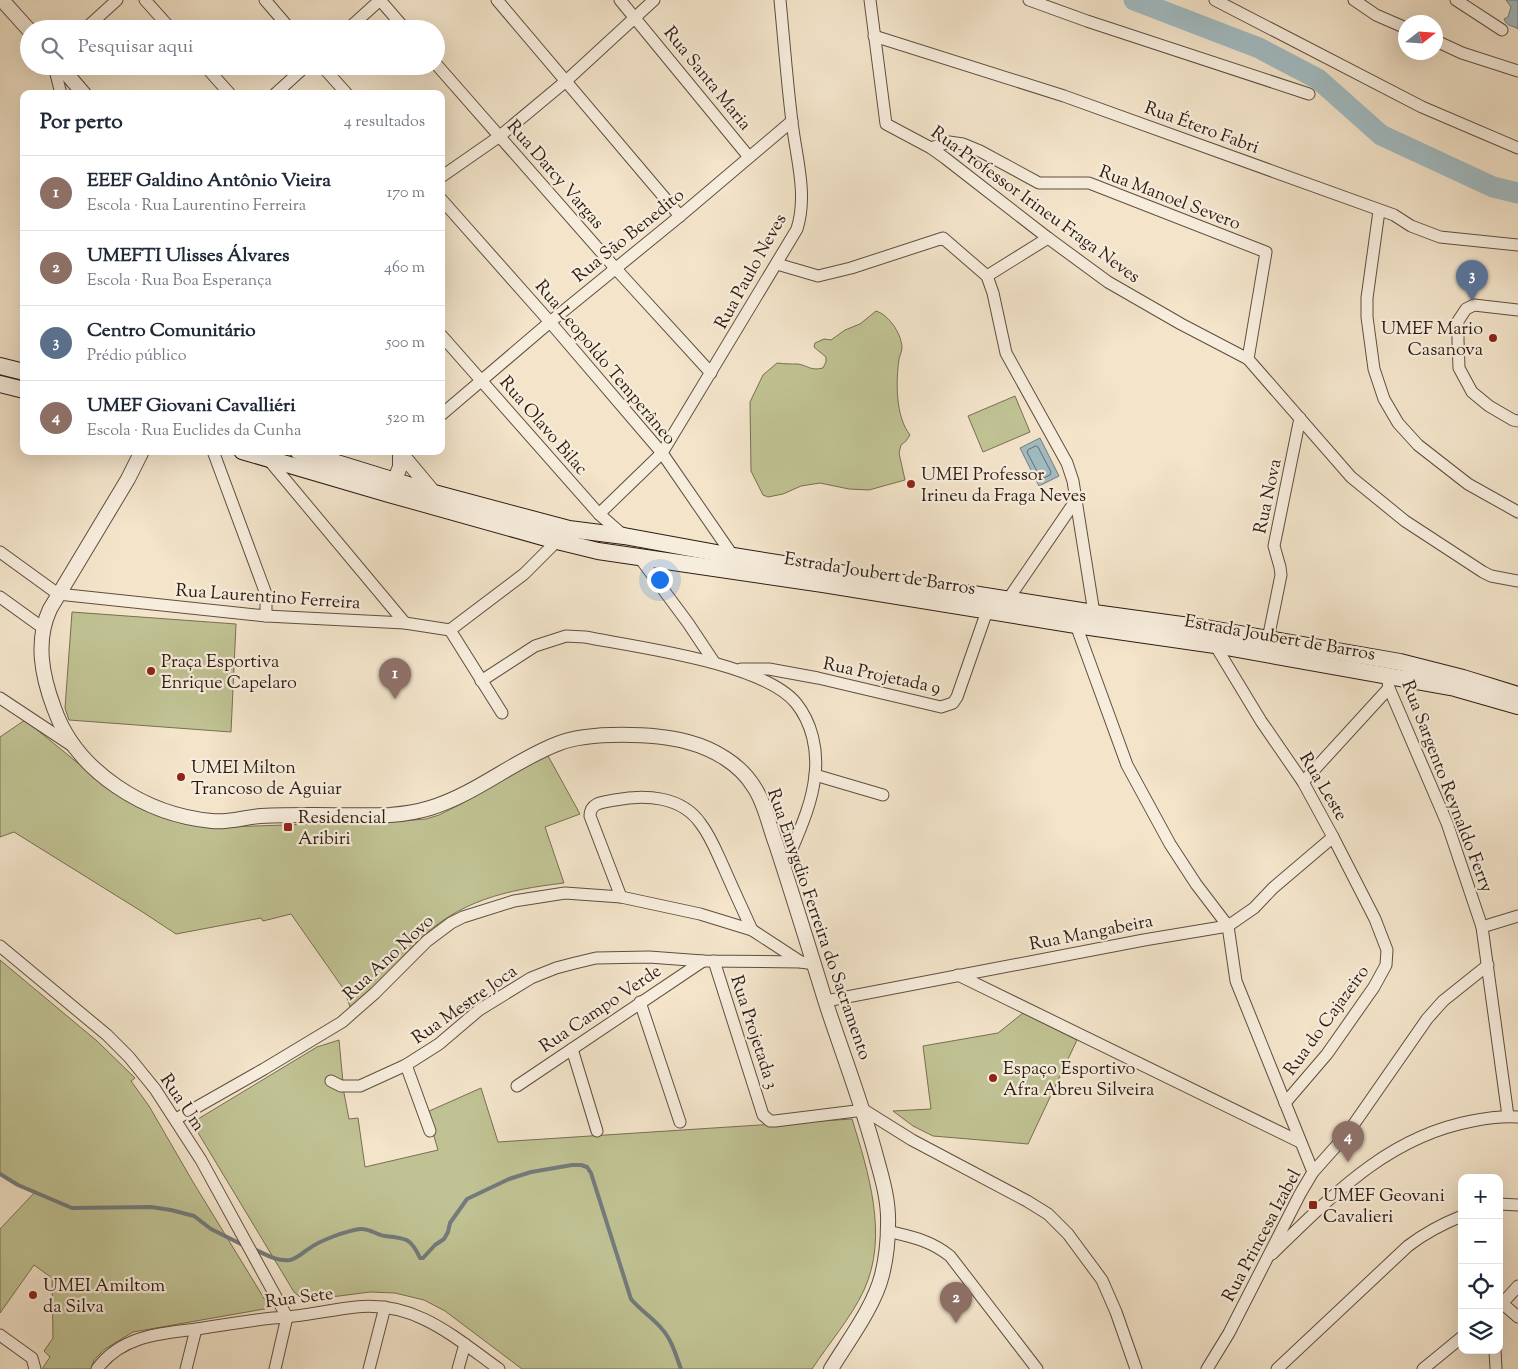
<!DOCTYPE html>
<html lang="pt">
<meta charset="utf-8">
<style>
:root{--surface:#fff;--page:#f6f6f7;--text:#1f2937;--muted:#747a83;--line:#e0e1e3;--accent:#7c3aed}
body{margin:0;font-family:"Sorts Mill Goudy",serif;background:var(--page);color:var(--text)}
.controls{position:absolute;right:15px;bottom:15px;display:grid;overflow:hidden;border-radius:10px;box-shadow:0 5px 20px #0002}
.controls button{width:45px;height:45px;display:grid;place-items:center;padding:0;border:0;border-bottom:1px solid var(--line);background:var(--surface);color:var(--text);font:25px sans-serif}
.compass{position:absolute;left:1398px;top:15px;width:45px;height:45px;border-radius:50%;background:var(--surface);box-shadow:0 5px 20px #0002;rotate:73deg}
.you{position:absolute;left:659px;top:579px;width:18px;height:18px;margin:-12px;border:4px solid #fff;border-radius:50%;background:#1a73e8;box-shadow:0 0 0 8px #1a73e833}
.badge{display:grid;place-items:center;width:32px;height:32px;border-radius:50%;background:var(--accent);color:#fff;font-size:16px;font-weight:700}
.pin{position:absolute;translate:-50% -41px;filter:drop-shadow(0 1px 2px #0008)}
.pin::after{content:'';position:absolute;top:26px;width:18px;height:15px;background:inherit;clip-path:polygon(0 0,100% 0,50% 100%)}
.list{margin:0;padding:0;list-style:none}
h2{display:flex;justify-content:space-between;align-items:center;height:65px;margin:0;padding:0 20px;font-size:21px}
h2 small{font-size:16px;font-weight:400;color:var(--muted)}
.list li{display:grid;grid-template-columns:32px 1fr auto;gap:15px;align-items:center;box-sizing:border-box;height:75px;padding:0 20px;border-top:1px solid var(--line)}
.list b{display:block;font-size:19px;white-space:nowrap}
.list p{margin:0;font-size:16px;white-space:nowrap;color:var(--muted)}
.list em{font-size:16px;font-style:normal;color:var(--muted)}
.icon{flex:none;width:28px;height:28px;fill:none;stroke:currentColor;stroke-width:2;stroke-linecap:round;stroke-linejoin:round}
.map{position:relative;flex:none;width:1518px;height:1369px;overflow:hidden}
.search{position:absolute;background:var(--surface);box-shadow:0 5px 20px #0002;left:20px;top:20px;width:425px;height:55px;display:flex;align-items:center;gap:12px;box-sizing:border-box;padding:0 18px;border-radius:28px;color:var(--muted);font-size:19px}
.panel{position:absolute;background:var(--surface);box-shadow:0 5px 20px #0002;left:20px;top:90px;width:425px;height:365px;border-radius:10px}
.map>svg:first-child{display:block}
</style>
<div class="map">
<svg width="1518" height="1369" viewBox="0 0 1518 1369">
<rect width="100%" height="100%" fill="#f3e4ca"/>
<filter id="stains"><feTurbulence type="fractalNoise" baseFrequency=".004" numOctaves="4"/><feColorMatrix values="0 0 0 0 .2 0 0 0 0 .09 0 0 0 0 .02 0 0 0 .5 -.17"/></filter>
<radialGradient id="worn" r=".72"><stop offset=".6" stop-color="#630" stop-opacity="0"/><stop offset="1" stop-color="#630" stop-opacity=".3"/></radialGradient>
<!-- green -->
<g fill="#c0c293" stroke="#776f52">
<path d="M876 311C889 315 901 333 902 347 902 351 900 355 899 359 896 381 895 416 910 435L906 441 901 445 899 453 905 480 869 490 849 489 820 483 801 486 783 494 768 497 763 495 751 471 750 402 763 375 777 363C784 364 792 364 798 364 809 366 810 371 823 368L826 362V357L814 347 815 343 824 339 831 340 845 330 860 324Z"/>
<path d="M1015 396 1030 432 983 452 968 416Z"/>
<path d="M72 612 236 624 231 732 69 720 65 708Z"/>
<path d="M25 720 106 786 163 818 196 825 226 827 401 821 426 819 439 815 463 803 547 754 580 814 545 827 564 883C506 890 459 900 416 943 394 965 376 990 350 1007L345 991 291 914 263 921 261 918 176 934 141 911 14 832 0 837V737Z"/>
<path d="M0 960 97 1041 135 1078 131 1081 149 1106 193 1182 270 1308 133 1332 105 1349 94 1360 91 1369H42L50 1357 44 1351 53 1338 52 1278 34 1265 0 1313V1229L35 1192 18 1185 0 1174Z"/>
<path d="M1023 1013 1077 1040 1028 1144 933 1136 913 1126 893 1111 931 1109 923 1046 998 1033Z"/>
<path d="M339 1040 344 1093 349 1119 358 1118 365 1167 438 1150 427 1112 481 1088 498 1142 852 1119C868 1171 889 1236 864 1290 851 1318 829 1343 812 1369H522L445 1311 424 1300 395 1293 370 1292 308 1300 300 1297 294 1292 197 1131 195 1124 198 1119 317 1047Z"/>
</g>
<!-- water -->
<g fill="#a1bbc2" stroke="#737b7c">
<path d="M1506 0H1518V29C1513 25 1507 27 1504 19L1508 17 1511 7Z"/>
<path d="M1040 438 1059 476 1039 486 1020 448Z"/>
</g>
<g fill="none" stroke-linecap="round" stroke-linejoin="round">
<!-- shore -->
<path stroke="#686c6a" stroke-width="1" d="M1036 446 1038 447 1051 472 1050 475 1042 479 1040 477 1027 452 1028 450Z"/>
<!-- stream -->
<g stroke="#737b7c" stroke-width="4">
<path d="M0 1174 18 1185 72 1208 151 1207 171 1210 194 1216 211 1229 245 1246"/>
<path d="M254 1249C265 1254 277 1262 290 1260 298 1258 303 1252 310 1248 321 1240 346 1231 360 1229 370 1228 376 1235 385 1236 406 1238 411 1238 420 1258H423L435 1245 444 1239 448 1232 450 1223 467 1199 509 1179 531 1172 572 1165H581L587 1167 591 1173 631 1299C640 1310 653 1318 662 1329 672 1340 676 1356 681 1369"/>
</g>
<!-- river -->
<path stroke="#a1bbc2" stroke-width="21" d="M1134 0 1259 48 1318 79 1381 135 1493 187 1518 193"/>
<defs>
<g id="minor">
<path d="M145 0 171 29"/>
<path d="M265 0 290 29"/>
<path d="M380 0 405 29"/>
<path d="M497 0 680 216"/>
<path d="M620 0 749 157"/>
<path d="M870 0 886 124 931 148 945 158 1048 238 1108 282 1181 324 1248 359 1351 477 1405 521 1483 572 1491 576 1518 581"/>
<path d="M1029 0 1087 21 1309 94"/>
<path d="M1215 0 1422 107 1518 148"/>
<path d="M1354 0 1376 15 1406 28"/>
<path d="M1456 0 1502 30"/>
<path d="M85 29 117 0"/>
<path d="M348 29 380 0"/>
<path d="M874 36 1064 96 1394 215 1411 226 1440 237 1518 245"/>
<path d="M1436 41 1462 53 1518 71"/>
<path d="M436 64 616 269 711 373"/>
<path d="M54 66 61 94"/>
<path d="M205 66 230 94"/>
<path d="M322 66 347 94"/>
<path d="M275 94 306 66"/>
<path d="M931 148 949 142 963 144 980 151 1039 183H1089L1266 252 1248 359"/>
<path d="M441 177 500 136 566 81 654 0"/>
<path d="M441 199 550 322 662 453 733 556"/>
<path d="M1379 211 1367 298V317L1374 369 1384 399 1398 423 1418 445 1468 484 1518 512"/>
<path d="M777 264 818 276 851 268 943 238 987 276 993 293 1006 353 1067 463 1073 481 1094 613"/>
<path d="M987 276 1048 238"/>
<path d="M1518 310 1474 305 1466 309 1458 321V340L1459 368 1472 392 1489 406 1513 420 1518 421"/>
<path d="M441 335 599 514 624 536"/>
<path d="M441 415 550 322 680 216 792 121"/>
<path d="M213 451 266 594V616"/>
<path d="M268 459 405 623"/>
<path d="M599 514 662 453 797 229C808 194 796 157 792 122 787 82 784 41 780 0"/>
<path d="M0 552 58 594 266 616 405 623 450 630 502 713"/>
<path d="M639 557 688 623 714 662"/>
<path d="M0 597 43 628"/>
<path d="M1009 598 1076 500"/>
<path d="M1076 625 1127 765 1170 844 1196 884 1228 926 1236 981 1313 1172"/>
<path d="M450 630 524 574 557 541"/>
<path d="M1268 639 1281 575 1280 567 1274 546 1300 418"/>
<path d="M1215 645 1261 721 1303 782 1333 837 1375 919 1387 950 1386 965 1374 987 1327 1054 1285 1103"/>
<path d="M741 669H769L818 678 941 707 953 703 957 697 987 611"/>
<path d="M1387 675 1389 688 1447 823 1482 927 1508 1116"/>
<path d="M481 681 535 646 566 636 585 637C637 647 763 663 796 703 812 723 818 750 815 775 812 807 796 838 784 868"/>
<path d="M0 698 74 747"/>
<path d="M815 775 883 795"/>
<path d="M1303 782 1389 688"/>
<path d="M621 897 590 816C590 802 604 802 615 800 645 794 682 796 701 824 711 837 717 853 724 868 733 889 743 910 752 930"/>
<path d="M1482 927 1518 916"/>
<path d="M0 946 107 1035 129 1057 155 1089 201 1160 287 1317 275 1369"/>
<path d="M714 961 763 1115 770 1121H775L864 1110 912 1140 1027 1201 1048 1214 1068 1234 1102 1280 1116 1312 1136 1369"/>
<path d="M958 975 1300 1142"/>
<path d="M826 1001 1144 940 1228 926 1254 908 1273 888 1333 837"/>
<path d="M640 1002 680 1122"/>
<path d="M572 1049 597 1131"/>
<path d="M406 1065 430 1131"/>
<path d="M331 1081 341 1086H360L406 1065 439 1044 479 1010 531 978 556 968 575 963 596 958 649 957 703 961 801 962"/>
<path d="M517 1086 703 961"/>
<path d="M176 1119 264 1069 342 1022 375 993 427 941 451 923 463 917 514 901 565 893 621 897 700 914 752 930 801 962 814 964"/>
<path d="M1499 1204 1518 1205"/>
<path d="M887 1231C912 1237 930 1240 950 1256L1037 1369"/>
<path d="M1272 1254C1332 1196 1387 1137 1472 1121 1487 1118 1503 1116 1518 1117"/>
<path d="M1503 1304 1518 1317"/>
<path d="M1499 1307 1518 1286"/>
<path d="M0 1335 32 1358 35 1369"/>
<path d="M1495 1350 1496 1369"/>
<path d="M97 1369C121 1336 160 1333 197 1329 222 1325 247 1321 273 1318 301 1317 328 1310 356 1307 416 1301 454 1337 499 1369"/>
<path d="M186 1369 196 1329"/>
<path d="M369 1369 385 1307"/>
<path d="M458 1369 465 1344"/>
<path d="M1207 1369 1229 1333 1300 1194 1313 1172 1347 1134 1427 1019 1443 1001 1488 965"/>
<path d="M1277 1369 1408 1246C1425 1233 1442 1224 1462 1216"/>
<path d="M1423 1369 1462 1337"/>
</g>
<g id="tertiary">
<path d="M2 0 29 30"/>
<path d="M60 66 84 94"/>
<path d="M142 451 128 479 50 609C35 641 42 676 54 708 76 772 146 815 212 821 228 823 245 817 261 816 304 814 347 816 390 815 403 814 417 812 430 808 476 794 513 761 557 744 588 731 656 733 688 742 714 749 740 764 754 787 765 803 769 826 776 844 793 896 809 948 825 1000 842 1053 863 1105 877 1160 883 1181 889 1203 888 1225 888 1241 886 1259 882 1275 874 1307 848 1341 831 1369"/>
<path d="M399 451 434 493"/>
<path d="M391 489 400 467V452"/>
</g>
<g id="secondary">
<path d="M0 366 24 372"/>
<path d="M0 384 24 390"/>
<path d="M242 451 389 494 557 541 598 551 823 584 1076 625 1215 645 1455 688 1518 706"/>
<path d="M298 451 434 493 569 529 624 536 733 556 1094 613 1211 629 1400 662 1463 678 1518 695"/>
</g>
</defs>
<!-- minor casing -->
<use href="#minor" stroke="#5f4e40" stroke-width="13"/>
<!-- tertiary casing -->
<use href="#tertiary" stroke="#5f4e40" stroke-width="16"/>
<!-- secondary casing -->
<use href="#secondary" stroke="#2e1c12" stroke-width="18"/>
<!-- minor -->
<use href="#minor" stroke="#f7eddd" stroke-width="11"/>
<!-- tertiary -->
<use href="#tertiary" stroke="#f7eddd" stroke-width="14"/>
<!-- secondary -->
<use href="#secondary" stroke="#f7eddd" stroke-width="16"/>
</g>
<!-- markers -->
<g fill="#8f2418" stroke="#f7eddd" stroke-width="2">
<circle cx="1493" cy="338" r="5"/>
<circle cx="911" cy="484" r="5"/>
<circle cx="151" cy="671" r="5"/>
<circle cx="181" cy="777" r="5"/>
<rect x="283" y="822" width="10" height="10" rx="2.5"/>
<circle cx="993" cy="1078" r="5"/>
<rect x="1308" y="1200" width="10" height="10" rx="2.5"/>
<circle cx="33" cy="1295" r="5"/>
</g>
<g text-anchor="middle" stroke-width="4.5" stroke-linejoin="round" paint-order="stroke">
<!-- street labels -->
<g font-size="18" fill="#2e1c12" stroke="#f7eddd">
<text transform="translate(708 78) rotate(51)" y="6">Rua Santa Maria</text>
<text transform="translate(1202 127) rotate(20)" y="6">Rua Étero Fabri</text>
<text transform="translate(556 174) rotate(49)" y="6">Rua Darcy Vargas</text>
<text transform="translate(1170 197) rotate(21)" y="6">Rua Manoel Severo</text>
<text transform="translate(1036 204) rotate(36)" y="6">Rua Professor Irineu Fraga Neves</text>
<text transform="translate(628 235) rotate(-39)" y="6">Rua São Benedito</text>
<text transform="translate(750 271) rotate(-61)" y="6">Rua Paulo Neves</text>
<text transform="translate(606 362) rotate(50)" y="6">Rua Leopoldo Temperâneo</text>
<text transform="translate(544 425) rotate(49)" y="6">Rua Olavo Bilac</text>
<text transform="translate(1267 496) rotate(-78)" y="6">Rua Nova</text>
<text transform="translate(880 573) rotate(9)" y="6">Estrada Joubert de Barros</text>
<text transform="translate(268 596) rotate(4)" y="6">Rua Laurentino Ferreira</text>
<text transform="translate(1280 637) rotate(10)" y="6">Estrada Joubert de Barros</text>
<text transform="translate(882 675) rotate(12)" y="6">Rua Projetada 9</text>
<text transform="translate(1324 786) rotate(59)" y="6">Rua Leste</text>
<text transform="translate(1448 786) rotate(69)" y="6">Rua Sargento Reynaldo Ferry</text>
<text transform="translate(820 924) rotate(71)" y="6">Rua Emygdio Ferreira do Sacramento</text>
<text transform="translate(1091 932) rotate(-11)" y="6">Rua Mangabeira</text>
<text transform="translate(388 957) rotate(-43)" y="6">Rua Ano Novo</text>
<text transform="translate(464 1004) rotate(-35)" y="6">Rua Mestre Joca</text>
<text transform="translate(600 1008) rotate(-34)" y="6">Rua Campo Verde</text>
<text transform="translate(1326 1020) rotate(-54)" y="6">Rua do Cajazeiro</text>
<text transform="translate(755 1032) rotate(72)" y="6">Rua Projetada 3</text>
<text transform="translate(183 1102) rotate(56)" y="6">Rua Um</text>
<text transform="translate(1261 1235) rotate(-62)" y="6">Rua Princesa Izabel</text>
<text transform="translate(299 1297) rotate(-7)" y="6">Rua Sete</text>
</g>
<!-- poi labels -->
<g font-size="18" fill="#2e1c12" stroke="#f7eddd" text-anchor="start">
<text x="1483" y="334" text-anchor="end">UMEF Mario<tspan x="1483" dy="21">Casanova</tspan></text>
<text x="921" y="480">UMEI Professor<tspan x="921" dy="21">Irineu da Fraga Neves</tspan></text>
<text x="161" y="667">Praça Esportiva<tspan x="161" dy="21">Enrique Capelaro</tspan></text>
<text x="191" y="773">UMEI Milton<tspan x="191" dy="21">Trancoso de Aguiar</tspan></text>
<text x="298" y="823">Residencial<tspan x="298" dy="21">Aribiri</tspan></text>
<text x="1003" y="1074">Espaço Esportivo<tspan x="1003" dy="21">Afra Abreu Silveira</tspan></text>
<text x="1323" y="1201">UMEF Geovani<tspan x="1323" dy="21">Cavalieri</tspan></text>
<text x="43" y="1291">UMEI Amiltom<tspan x="43" dy="21">da Silva</tspan></text>
</g>
</g>
<rect width="100%" height="100%" filter="url(#stains)"/>
<rect width="100%" height="100%" fill="url(#worn)"/>
</svg>
<div class="controls">
<button>+</button>
<button>−</button>
<button><svg class="icon" aria-label="locate" viewBox="0 0 24 24"><circle cx="12" cy="12" r="6"/><path d="M12 2v4M12 18v4M2 12h4M18 12h4"/></svg></button>
<button><svg class="icon" aria-label="layers" viewBox="0 0 24 24"><path d="M12 4l9 5-9 5-9-5zM3 14l9 5 9-5"/></svg></button>
</div>
<svg class="compass" viewBox="-18 -18 36 36"><path d="M0-13l5 13h-10z" fill="#e53935"/><path d="M0 13l5-13h-10z" fill="#747a83"/></svg>
<div class="you"></div>
<div class="pin badge" style="left:395px;top:699px;background:#8d6e63">1</div>
<div class="pin badge" style="left:956px;top:1323px;background:#8d6e63">2</div>
<div class="pin badge" style="left:1472px;top:301px;background:#5c6f8a">3</div>
<div class="pin badge" style="left:1348px;top:1162px;background:#8d6e63">4</div>
<div class="search"><svg class="icon" aria-label="search" viewBox="0 0 24 24"><circle cx="10" cy="10" r="6"/><path d="M15 15l6 6"/></svg>Pesquisar aqui</div>
<section class="panel">
<h2>Por perto<small>4 resultados</small></h2>
<ul class="list">
<li><span class="badge" style="background:#8d6e63">1</span><div><b>EEEF Galdino Antônio Vieira</b><p>Escola · Rua Laurentino Ferreira</p></div><em>170 m</em></li>
<li><span class="badge" style="background:#8d6e63">2</span><div><b>UMEFTI Ulisses Álvares</b><p>Escola · Rua Boa Esperança</p></div><em>460 m</em></li>
<li><span class="badge" style="background:#5c6f8a">3</span><div><b>Centro Comunitário</b><p>Prédio público</p></div><em>500 m</em></li>
<li><span class="badge" style="background:#8d6e63">4</span><div><b>UMEF Giovani Cavalliéri</b><p>Escola · Rua Euclides da Cunha</p></div><em>520 m</em></li>
</ul>
</section>
</div>
